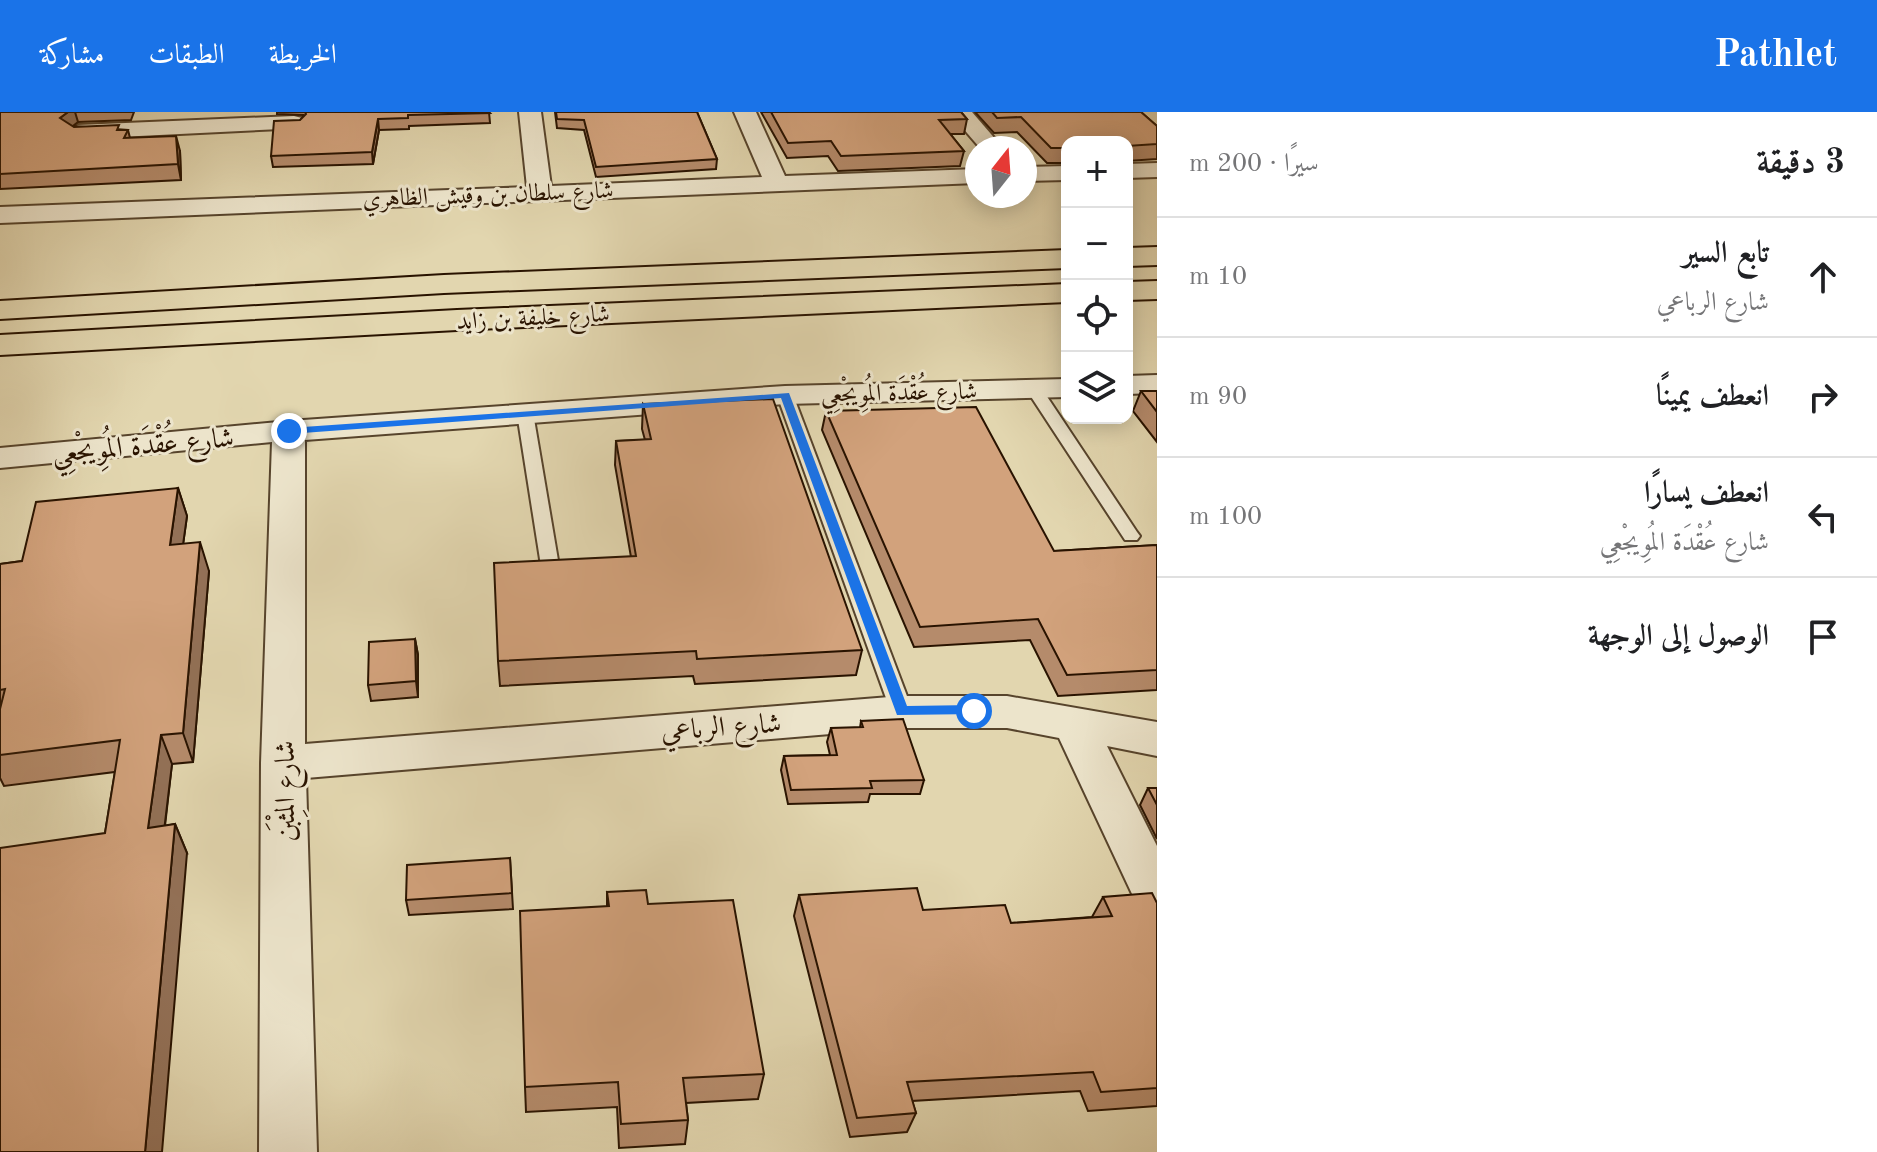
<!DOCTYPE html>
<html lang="ar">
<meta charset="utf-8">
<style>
:root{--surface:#fff;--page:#f6f6f6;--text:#202124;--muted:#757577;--line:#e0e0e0;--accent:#1a73e8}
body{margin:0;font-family:"Old Standard TT",Amiri,serif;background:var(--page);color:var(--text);direction:rtl}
.controls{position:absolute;right:24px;top:24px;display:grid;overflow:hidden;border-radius:16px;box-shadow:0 4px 20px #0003}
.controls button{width:72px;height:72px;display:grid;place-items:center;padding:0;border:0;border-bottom:2px solid var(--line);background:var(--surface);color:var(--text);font:40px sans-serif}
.compass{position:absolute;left:965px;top:24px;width:72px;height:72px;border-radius:50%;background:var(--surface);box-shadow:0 4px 20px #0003;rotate:17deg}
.stop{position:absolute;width:24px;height:24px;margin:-18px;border:6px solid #1a73e8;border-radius:50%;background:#fff}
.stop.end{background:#1a73e8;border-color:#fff;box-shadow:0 2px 8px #0008}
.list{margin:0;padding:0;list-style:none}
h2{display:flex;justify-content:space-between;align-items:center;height:104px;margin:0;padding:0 32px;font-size:34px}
h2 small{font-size:26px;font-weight:400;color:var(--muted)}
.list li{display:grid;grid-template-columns:52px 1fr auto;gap:24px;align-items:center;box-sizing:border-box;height:120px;padding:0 32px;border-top:2px solid var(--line)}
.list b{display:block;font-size:30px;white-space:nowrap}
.list p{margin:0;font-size:26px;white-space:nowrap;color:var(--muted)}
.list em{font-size:26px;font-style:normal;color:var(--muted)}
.icon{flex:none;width:44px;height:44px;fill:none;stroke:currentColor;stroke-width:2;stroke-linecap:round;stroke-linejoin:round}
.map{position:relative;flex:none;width:1157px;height:1040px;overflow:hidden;direction:ltr}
header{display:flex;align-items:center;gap:48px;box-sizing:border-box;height:112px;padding:0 40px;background:var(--accent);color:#fff}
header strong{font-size:38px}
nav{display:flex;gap:44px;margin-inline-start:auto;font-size:28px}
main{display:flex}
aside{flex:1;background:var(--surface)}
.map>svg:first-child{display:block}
</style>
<header>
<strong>Pathlet</strong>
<nav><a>الخريطة</a><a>الطبقات</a><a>مشاركة</a></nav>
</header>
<main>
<aside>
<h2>3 دقيقة<small>سيرًا · 200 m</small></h2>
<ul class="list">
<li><svg class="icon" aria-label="ahead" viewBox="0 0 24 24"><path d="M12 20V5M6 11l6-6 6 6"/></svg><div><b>تابع السير</b><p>شارع الرباعي</p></div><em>10 m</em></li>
<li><svg class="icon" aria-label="right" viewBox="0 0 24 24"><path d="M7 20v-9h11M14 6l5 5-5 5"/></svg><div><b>انعطف يمينًا</b></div><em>90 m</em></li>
<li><svg class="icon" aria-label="left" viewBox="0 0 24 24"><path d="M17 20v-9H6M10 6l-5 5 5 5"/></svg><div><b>انعطف يسارًا</b><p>شارع عُقْدَة المُوِيجْعِي</p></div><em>100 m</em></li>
<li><svg class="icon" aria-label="arrive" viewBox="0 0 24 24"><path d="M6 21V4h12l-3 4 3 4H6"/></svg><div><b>الوصول إلى الوجهة</b></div></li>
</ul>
</aside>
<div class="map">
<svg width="1157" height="1040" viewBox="0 0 1157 1040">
<rect width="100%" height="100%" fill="#e2d6af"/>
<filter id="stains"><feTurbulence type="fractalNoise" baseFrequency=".0025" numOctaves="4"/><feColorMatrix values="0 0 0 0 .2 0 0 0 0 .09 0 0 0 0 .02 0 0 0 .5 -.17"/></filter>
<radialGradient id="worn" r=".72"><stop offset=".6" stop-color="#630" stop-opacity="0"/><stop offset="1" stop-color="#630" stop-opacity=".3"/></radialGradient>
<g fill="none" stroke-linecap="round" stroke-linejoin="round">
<defs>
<g id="service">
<path d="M1034 272 1040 274 1137 420 1140 424 1137 428H1125L1026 277Z"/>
<path d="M785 278 793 283 913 600 910 606H894L891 600 777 283Z"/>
<path d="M525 296 533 301 560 460 551 466 542 460 517 301Z"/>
</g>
<g id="minor">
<path d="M519 0H541L551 74 762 65 734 0H756L785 64 977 57V71L0 111V95L527 75Z"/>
<path d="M949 0H972L1003 36H980Z"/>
<path d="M294 4 302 6 305 11 302 16 78 27 67 20 78 13Z"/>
<path d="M1157 51V65L1127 66V52Z"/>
<path d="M1067 54V68L1025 69V55Z"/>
<path d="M1157 263V281L1127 282V264Z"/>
<path d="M1067 267V285L785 292 305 328V632L902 584H1007L1157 610V644L1107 634 1157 734V805L1140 799 1059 626 1007 616H902L306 666 317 1040H259L261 651 272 330 0 356V336L289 309 785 274Z"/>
</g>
<g id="trunk">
<path d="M1157 135V153L1127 154V136Z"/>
<path d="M1067 138V156L444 181 0 207V189L444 163Z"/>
<path d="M1157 169V187L1127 188V170Z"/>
<path d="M1067 172V190L457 218 0 243V223L457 198Z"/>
</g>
</defs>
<!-- service casing -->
<use href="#service" stroke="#57442c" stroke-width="4"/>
<!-- minor casing -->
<use href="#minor" stroke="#57442c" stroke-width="4"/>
<!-- trunk casing -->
<use href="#trunk" stroke="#291300" stroke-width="4"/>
<!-- service -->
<use href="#service" fill="#ece4cb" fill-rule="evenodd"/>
<!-- minor -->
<use href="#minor" fill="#ece4cb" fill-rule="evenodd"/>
<!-- trunk -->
<use href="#trunk" fill="#e2d6af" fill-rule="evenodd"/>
</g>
<!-- wall -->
<g fill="#b58b6b" stroke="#291300" stroke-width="2">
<path d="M0 0H134L131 8 78 10 72 14 128 18 130 26 180 39 181 68 0 77Z"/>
<path d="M277 0H489L490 11 409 14V17L379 18 373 52 273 55 271 44 303 5V3L277 2Z"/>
<path d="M555 0H697L717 47 716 57 596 65 584 18 557 16Z"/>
<path d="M761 0H961L967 7 964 22H950L964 39 960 54 838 59 828 44 787 46Z"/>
<path d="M975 0H1141L1157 14V47L1127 49V30H1067V51H1047L1017 20 994 21Z"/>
<path d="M1141 279H1157V330L1133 299Z"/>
<path d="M643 292 862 538 856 563 695 572 693 564 500 574 498 549 631 445 615 353 616 329 645 328 642 317Z"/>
<path d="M826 299 1054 439 1157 433V578L1058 584 1030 528 914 535 822 318Z"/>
<path d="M178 376 187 404 183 432 209 459 193 650 172 652 165 714 175 712 187 741 105 721 115 660 4 674 0 666V452L22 449Z"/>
<path d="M415 527 418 543V585L371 589 368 573Z"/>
<path d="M861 609 924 668 920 682H870L868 690 788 692 781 658 784 644 830 643 827 630 831 616H860Z"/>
<path d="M1148 676H1157V727L1140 693Z"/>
<path d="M510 746 513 797 409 803 406 788Z"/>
<path d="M607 780 648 792 764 962 758 987 686 991 688 1008 685 1032 619 1036 617 995 526 1000 525 975 607 795Z"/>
<path d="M799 783 923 798 1011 811 1092 805 1103 785 1157 791V994L1088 999 1080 979 912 989 916 1001 907 1020 850 1025 794 804Z"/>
</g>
<!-- shaded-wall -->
<g fill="#937157" stroke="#291300" stroke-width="2">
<path d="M68 0H75L78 10 64 21 60 6Z"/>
<path d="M378 7 379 18 373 52 372 40Z"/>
<path d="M176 24 180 39 181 68 178 52Z"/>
<path d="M178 376 187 404 179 462 170 433Z"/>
<path d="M200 430 209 459 193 650 183 621Z"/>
<path d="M415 527 418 543V585L416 569Z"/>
<path d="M161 623 172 652 161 744 148 716Z"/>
<path d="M175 712 187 741 162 1040H145Z"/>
</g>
<!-- building -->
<g fill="#d2a27c" stroke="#291300" stroke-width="2">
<path d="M0 0H68L60 6 74 15 119 13 117 18H128L124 26 176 24 178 52 0 62Z"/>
<path d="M305 0H489L490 1 408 3V6L378 7 372 40 271 44 274 9 300 8 306 2Z"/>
<path d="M556 0H697L717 47 596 55 584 8 557 7Z"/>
<path d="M771 0H961L967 7 939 8 964 39 841 44 831 29 788 31Z"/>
<path d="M992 0H1141L1157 14V32L1127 34V30H1067V36H1051L1021 5 997 6Z"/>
<path d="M1141 279H1157V300Z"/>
<path d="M773 287 862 538 697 547 696 539 498 549 494 451 636 444 616 329 651 327 643 292Z"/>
<path d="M976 295 1054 439 1157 433V558L1067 563 1038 507 920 515 826 299Z"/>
<path d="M178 376 170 433 200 430 183 621 161 623 148 716 175 712 145 1040H0V736L105 721 120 628 0 643V597L5 577 0 578V452L22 449 36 390Z"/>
<path d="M415 527 416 569 368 573 369 530Z"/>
<path d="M903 607 924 668 870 669 872 676 791 678 784 644 837 643 831 616 863 615 861 609Z"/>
<path d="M1148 676H1157V693Z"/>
<path d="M510 746 512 781 406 788 407 753Z"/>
<path d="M917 776 923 798 1005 793 1011 811 1112 804 1103 785 1152 781 1157 791V976L1101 980 1093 960 907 970 916 1001 857 1006 799 783Z"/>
<path d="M646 778 648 792 733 788 764 962 683 966 688 1008 621 1012 618 970 525 975 520 799 609 794 607 780Z"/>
</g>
<!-- route -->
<path fill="#1a73e8" d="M789 281 907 594 974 593 979 595V602L897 603 781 286 289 322 284 319 289 316Z"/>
<g text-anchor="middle" stroke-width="6" stroke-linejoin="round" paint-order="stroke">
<!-- far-street labels -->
<g font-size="24" fill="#291300" stroke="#ece4cb">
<text transform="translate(488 82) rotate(-2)" y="8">شارع سلطان بن وقيش الظاهري</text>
<text transform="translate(533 205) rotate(-3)" y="8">شارع خليفة بن زايد</text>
<text transform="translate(899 280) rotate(-1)" y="8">شارع عُقْدَة المُوِيجْعِي</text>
</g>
<!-- street labels -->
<g font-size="28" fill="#291300" stroke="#ece4cb">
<text transform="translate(143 332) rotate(-5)" y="10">شارع عُقْدَة المُوِيجْعِي</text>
<text transform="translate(721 614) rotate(-4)" y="10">شارع الرباعي</text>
<text transform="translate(284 679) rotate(-90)" y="10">شارع المِثْبَن</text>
</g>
</g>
<rect width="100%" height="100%" filter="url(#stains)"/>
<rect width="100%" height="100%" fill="url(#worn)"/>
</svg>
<div class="controls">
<button>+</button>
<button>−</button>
<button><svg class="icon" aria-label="locate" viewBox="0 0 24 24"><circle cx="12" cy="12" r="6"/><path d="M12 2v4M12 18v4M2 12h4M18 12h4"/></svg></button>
<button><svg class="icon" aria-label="layers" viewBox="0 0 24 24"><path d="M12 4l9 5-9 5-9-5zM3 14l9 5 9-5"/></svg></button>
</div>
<svg class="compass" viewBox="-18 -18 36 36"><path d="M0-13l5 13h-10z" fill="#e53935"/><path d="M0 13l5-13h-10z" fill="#757577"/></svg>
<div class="stop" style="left:974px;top:599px"></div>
<div class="stop end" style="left:289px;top:319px"></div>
</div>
</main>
